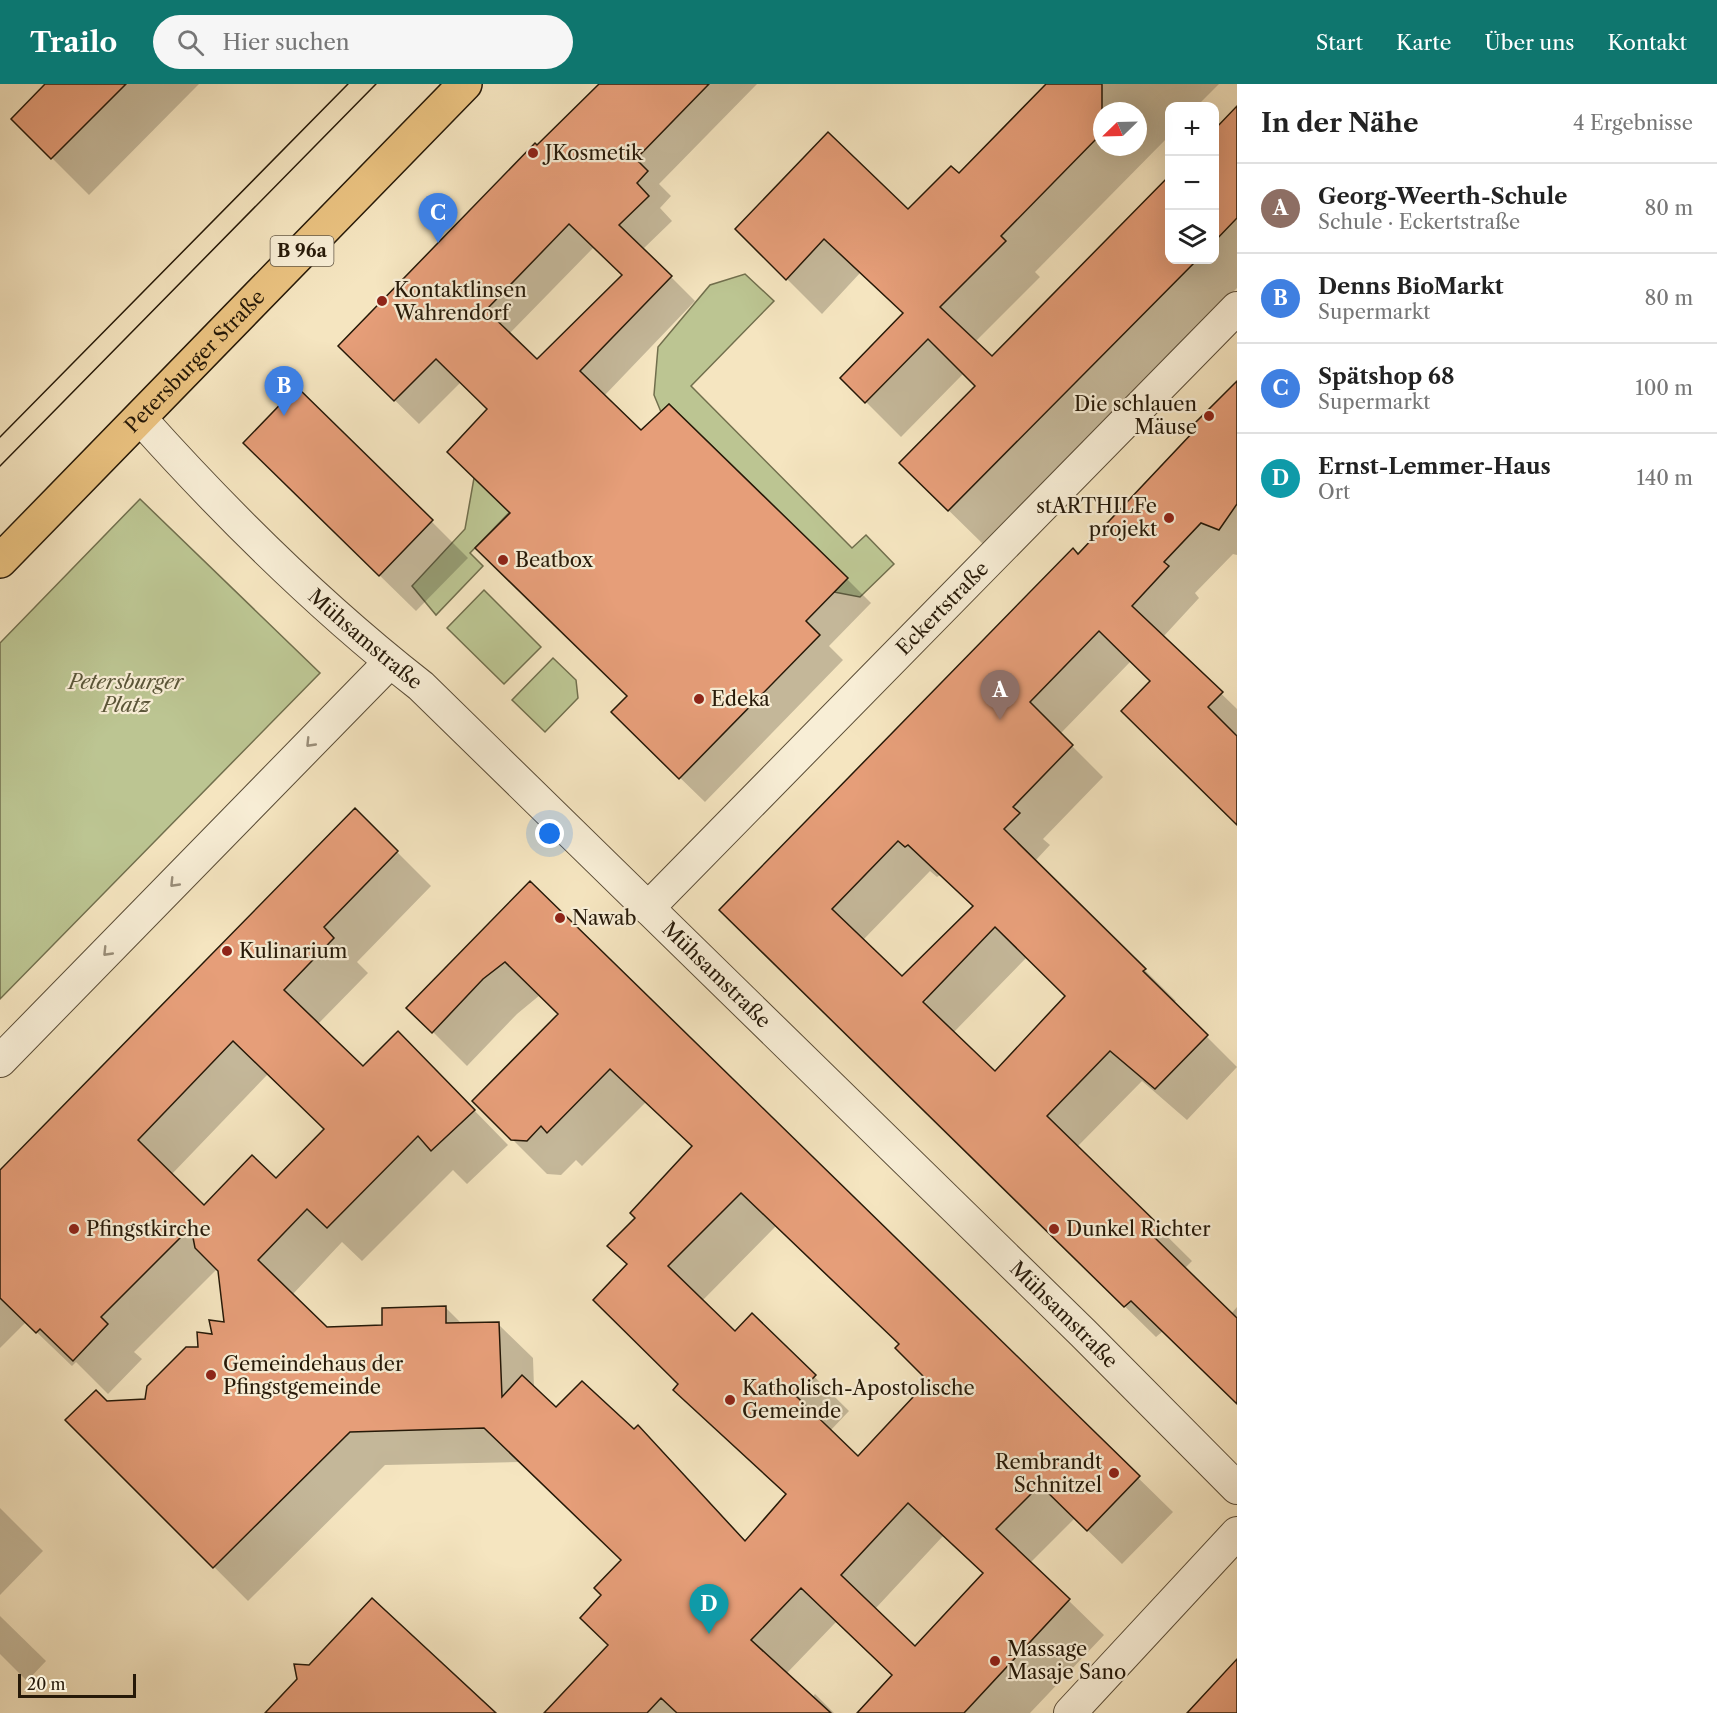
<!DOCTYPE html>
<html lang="de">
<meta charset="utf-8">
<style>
:root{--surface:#fff;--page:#f6f6f6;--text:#222;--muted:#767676;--line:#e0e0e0;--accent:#0f766e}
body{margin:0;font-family:"Libre Caslon Text",serif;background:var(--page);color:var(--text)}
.controls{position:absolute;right:18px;top:18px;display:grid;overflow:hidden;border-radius:12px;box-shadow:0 6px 24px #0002}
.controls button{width:54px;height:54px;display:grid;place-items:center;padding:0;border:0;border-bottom:2px solid var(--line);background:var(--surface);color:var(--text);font:30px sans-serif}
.compass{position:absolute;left:1093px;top:18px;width:54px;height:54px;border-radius:50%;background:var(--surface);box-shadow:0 6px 24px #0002;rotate:247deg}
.scale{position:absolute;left:18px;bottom:15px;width:118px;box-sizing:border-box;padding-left:6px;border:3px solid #261908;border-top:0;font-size:16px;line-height:21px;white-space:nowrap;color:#261908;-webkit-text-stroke:4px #f8eed6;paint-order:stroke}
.you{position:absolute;left:550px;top:750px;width:21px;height:21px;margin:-15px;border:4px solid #fff;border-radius:50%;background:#1a73e8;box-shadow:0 0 0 9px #1a73e833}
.badge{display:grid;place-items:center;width:39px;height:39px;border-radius:50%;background:var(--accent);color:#fff;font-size:20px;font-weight:700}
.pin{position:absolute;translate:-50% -50px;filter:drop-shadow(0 2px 3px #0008)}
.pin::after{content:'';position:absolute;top:32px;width:21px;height:18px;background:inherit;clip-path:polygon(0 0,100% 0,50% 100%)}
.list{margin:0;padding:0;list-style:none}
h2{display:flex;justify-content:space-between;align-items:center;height:78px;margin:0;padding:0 24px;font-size:26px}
h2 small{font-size:20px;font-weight:400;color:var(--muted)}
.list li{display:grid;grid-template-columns:39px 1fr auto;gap:18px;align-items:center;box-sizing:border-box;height:90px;padding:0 24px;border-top:2px solid var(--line)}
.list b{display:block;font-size:22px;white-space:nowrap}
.list p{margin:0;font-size:20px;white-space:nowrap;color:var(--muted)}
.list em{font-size:20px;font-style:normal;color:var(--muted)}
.icon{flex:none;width:33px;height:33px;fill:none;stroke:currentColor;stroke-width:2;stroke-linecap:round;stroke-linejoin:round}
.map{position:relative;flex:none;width:1237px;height:1629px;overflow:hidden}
header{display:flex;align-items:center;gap:36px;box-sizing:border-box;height:84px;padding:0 30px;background:var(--accent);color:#fff}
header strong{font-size:28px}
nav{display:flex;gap:33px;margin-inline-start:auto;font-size:21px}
.search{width:420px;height:54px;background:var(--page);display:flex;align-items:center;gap:15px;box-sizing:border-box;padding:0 21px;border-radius:33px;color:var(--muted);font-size:22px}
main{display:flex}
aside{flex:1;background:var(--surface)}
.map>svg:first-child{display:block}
</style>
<header>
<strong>Trailo</strong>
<div class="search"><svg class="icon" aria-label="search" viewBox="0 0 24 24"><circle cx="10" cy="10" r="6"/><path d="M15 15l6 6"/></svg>Hier suchen</div>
<nav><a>Start</a><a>Karte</a><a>Über uns</a><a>Kontakt</a></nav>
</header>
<main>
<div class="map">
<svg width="1237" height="1629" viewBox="0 0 1237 1629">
<rect width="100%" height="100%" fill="#f5e5c0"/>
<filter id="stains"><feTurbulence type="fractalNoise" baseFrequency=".00333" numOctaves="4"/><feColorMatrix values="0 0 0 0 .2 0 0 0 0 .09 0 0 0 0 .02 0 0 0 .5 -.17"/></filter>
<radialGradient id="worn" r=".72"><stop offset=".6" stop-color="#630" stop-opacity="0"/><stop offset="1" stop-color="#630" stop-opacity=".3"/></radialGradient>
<!-- green -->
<g fill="#bcc592" stroke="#716f4d" stroke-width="1.5">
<path d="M745 190 774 217 691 302 852 464 866 451 894 480 860 513 834 508 847 494 669 320 661 328 654 311 658 263 710 201Z"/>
<path d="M599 336 470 469 483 482 436 531 412 502 465 445 474 394Z"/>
<path d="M140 415 320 589 0 915V559Z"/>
<path d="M484 506 541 563 504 600 447 544Z"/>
<path d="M553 574 576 596 578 614 545 648 512 616Z"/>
</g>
<!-- shadow -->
<g fill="#0003" fill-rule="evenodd">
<path d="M48 0H199L89 111 13 35Z"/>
<path d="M601 0H757L659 100 671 112 660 124 672 137 643 165 695 217 604 312 641 349 847 495 871 519 829 562 843 576 705 718 637 652 628 612 512 429 489 325 461 298 419 340 364 286 537 64ZM594 163 623 191 537 277 509 250Z"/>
<path d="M1048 0H1219L1197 22H1170V51L1035 188 1040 193 975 258 992 274 1170 176H1214V47L1237 24V204L984 461 936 414 977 302 964 289 901 353 842 294 904 230 860 189 822 230 737 145 908 127 959 91ZM1102 27H1138V63H1102Z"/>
<path d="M1237 298V471L1233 470 1195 509 1199 514 1163 553 1237 625V740L1123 627 1152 597 1131 577 1060 650 1103 693 1043 755 1050 761 1035 777 1176 917 1173 919 1237 983 1187 1036 1142 997 1077 1063 1192 1177 1184 1185 1231 1230 1237 1223V1319L1163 1247 1156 1253 752 857 1078 472 1196 347 1192 343ZM930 787 937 793 940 791 974 823 902 894 863 856ZM1027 873 1067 912 995 989 953 949ZM925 913 927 916 919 924Z"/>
<path d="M282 396 431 437 468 474 416 527Z"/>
<path d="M355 726 431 802 357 878 368 889 318 940 363 984 432 983 508 1061 467 1100 453 1086 362 1177 342 1158 292 1211 326 1244 383 1242 445 1223 462 1240H498L533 1274 534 1304 556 1325 634 1347 638 1343 747 1458 786 1411 675 1306 680 1301 628 1181 637 1134 693 1063 646 1018 582 1082 576 1076 561 1091 547 1090 474 1017 560 931 540 911 517 930 467 982 409 924 530 799 1173 1428 1122 1480 1075 1434 1030 1479 1104 1551 1030 1629H859L893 1592 836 1538 786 1590 812 1614 815 1610 834 1629H546L610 1561 603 1511 622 1476 520 1378 385 1381 248 1517 68 1336 107 1319 147 1316 214 1252 226 1240 219 1187 217 1185 134 1268 142 1275 108 1310 76 1278 72 1282 26 1238 0 1264V1088ZM268 990 325 1045 276 1096 204 1123 171 1091ZM776 1142 900 1260 930 1297 858 1374 830 1347 849 1327 752 1231 735 1249 702 1217ZM943 1452 984 1491 915 1564 875 1525Z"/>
<path d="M0 1424 43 1467 0 1511Z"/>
<path d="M0 1532 46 1577 27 1597 0 1570Z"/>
</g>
<!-- building -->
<g fill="#e69e79" stroke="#261908" stroke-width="1.5" fill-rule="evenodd">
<path d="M45 0H126L51 75 11 35Z"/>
<path d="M599 0H709L636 75 648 87 637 99 649 112 619 141 672 192 580 287 641 346 669 320 848 494 806 537 820 551 679 695 611 628 627 612 475 464 510 429 447 368 487 325 436 275 394 317 338 262 535 59 537 61ZM569 140 622 191 537 275 486 226Z"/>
<path d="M1046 0H1102V49L1001 152 1006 157 940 223 992 272 1170 91V176H1197L948 427 899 379 975 302 928 255 865 319 840 294 903 229 824 155 786 196 735 145 828 48 908 125 951 82 959 89Z"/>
<path d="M1237 22V134L1215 157V45Z"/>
<path d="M1237 297V420L1219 446 1201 439 1164 478 1169 482 1132 522 1223 608 1208 623 1237 652V741L1121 627 1150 597 1099 547 1030 618 1073 661 1013 723 1020 729 1004 745 1146 885 1143 887 1208 951 1155 1005 1110 967 1047 1032 1162 1144 1154 1153 1237 1234V1320L1131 1217 1124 1223 719 826 1073 464 1078 470 1194 347 1190 344ZM898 757 905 763 908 761 973 822 902 892 832 825ZM995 843 1065 912 995 987 923 918Z"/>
<path d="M297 303 433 436 379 492 243 359Z"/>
<path d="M355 724 398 767 324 843 334 854 284 906 363 982 398 947 475 1026 431 1067 418 1052 327 1144 307 1125 258 1176 327 1243 382 1241V1224L446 1222V1239L499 1238 502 1313 522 1291 556 1323 582 1297 634 1345 638 1341 745 1457 786 1410 673 1306 678 1300 593 1216 627 1180 607 1162 635 1134 630 1129 692 1062 610 985 547 1049 541 1042 527 1057 511 1056 472 1017 558 930 505 878 483 895 432 949 406 924 530 797 1140 1392 1087 1447 1040 1401 996 1445 1070 1515 964 1629H857L892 1591 801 1504 751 1556 831 1629H677L661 1614 647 1629H544L608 1561 580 1534 601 1511 594 1504 621 1476 484 1344 350 1348 213 1484 65 1336 96 1306 107 1317 145 1315 147 1302 186 1263H198L197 1248 212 1250 209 1236 224 1238 218 1187 195 1164 191 1143 101 1233 108 1240 73 1277 40 1245 36 1249 0 1214V1086ZM233 957 324 1045 276 1094 252 1071 204 1121 138 1056ZM741 1109 899 1260 895 1264 928 1297 858 1372 796 1312 816 1291 752 1229 735 1247 668 1182ZM908 1419 983 1489 915 1562 841 1491Z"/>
<path d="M372 1514 496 1629H265L297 1595 294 1580 309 1581Z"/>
<path d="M1237 1575V1629H1187Z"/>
</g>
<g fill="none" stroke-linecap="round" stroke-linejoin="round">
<defs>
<g id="minor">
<path id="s1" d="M140 334C226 430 320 523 421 602L1083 1249 1237 1404"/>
<path id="s2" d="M648 824 1237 224"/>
<path d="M0 977 390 578"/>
<path d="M1070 1629 1237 1449"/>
</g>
<g id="primary">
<path id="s3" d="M0 477 465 0"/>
</g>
</defs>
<!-- minor casing -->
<use href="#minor" stroke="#5a4c36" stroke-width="34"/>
<!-- primary casing -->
<use href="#primary" stroke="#261908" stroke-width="36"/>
<!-- minor -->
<use href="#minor" stroke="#f8eed6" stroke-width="32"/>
<!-- primary -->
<use href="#primary" stroke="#eac280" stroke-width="33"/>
<!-- tram -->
<g stroke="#261908" stroke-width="1.5">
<path d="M0 353 348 0"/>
<path d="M0 382 376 0"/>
</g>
</g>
<!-- one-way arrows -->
<defs><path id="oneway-chevron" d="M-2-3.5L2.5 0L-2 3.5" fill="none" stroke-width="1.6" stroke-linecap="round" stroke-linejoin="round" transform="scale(1.5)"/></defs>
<g stroke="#9a8e79">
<use href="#oneway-chevron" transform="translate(310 659) rotate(134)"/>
<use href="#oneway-chevron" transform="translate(174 799) rotate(134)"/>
<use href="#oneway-chevron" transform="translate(107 868) rotate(134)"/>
</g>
<!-- markers -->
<g fill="#8f2418" stroke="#f8eed6" stroke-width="2">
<circle cx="533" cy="69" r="6"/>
<circle cx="382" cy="217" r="6"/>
<circle cx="1209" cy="332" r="6"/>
<circle cx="1169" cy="434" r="6"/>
<circle cx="503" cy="476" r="6"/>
<circle cx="699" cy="615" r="6"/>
<circle cx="560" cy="834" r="6"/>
<circle cx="227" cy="867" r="6"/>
<circle cx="74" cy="1145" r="6"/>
<circle cx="1054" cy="1145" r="6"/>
<circle cx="211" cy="1291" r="6"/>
<circle cx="730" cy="1316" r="6"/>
<circle cx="1114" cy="1389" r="6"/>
<circle cx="995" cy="1577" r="6"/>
</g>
<g text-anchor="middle" stroke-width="4.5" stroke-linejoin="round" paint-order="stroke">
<!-- shield labels -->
<rect fill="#f8eed6" stroke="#655946" stroke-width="1.5" x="270.5" y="152" width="63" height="30" rx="4.5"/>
<g font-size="18" font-weight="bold" fill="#261908">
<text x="302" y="173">B 96a</text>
</g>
<!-- poi labels -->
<g font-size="20" fill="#261908" stroke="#f8eed6" text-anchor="start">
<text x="545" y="76">JKosmetik</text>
<text x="394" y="213">Kontaktlinsen<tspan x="394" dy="23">Wahrendorf</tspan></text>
<text x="1197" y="327" text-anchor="end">Die schlauen<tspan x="1197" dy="23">Mäuse</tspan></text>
<text x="1157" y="429" text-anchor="end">stARTHILFe<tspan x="1157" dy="23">projekt</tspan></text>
<text x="515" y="483">Beatbox</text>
<text x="711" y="622">Edeka</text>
<text x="572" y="841">Nawab</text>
<text x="239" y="874">Kulinarium</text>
<text x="86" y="1152">Pfingstkirche</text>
<text x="1066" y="1152">Dunkel Richter</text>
<text x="223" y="1287">Gemeindehaus der<tspan x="223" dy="23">Pfingstgemeinde</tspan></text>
<text x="742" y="1311">Katholisch-Apostolische<tspan x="742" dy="23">Gemeinde</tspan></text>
<text x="1102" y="1385" text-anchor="end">Rembrandt<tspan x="1102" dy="23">Schnitzel</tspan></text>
<text x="1007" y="1572">Massage<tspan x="1007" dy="23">Masaje Sano</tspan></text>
</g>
<!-- street labels -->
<g font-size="20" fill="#261908" stroke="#f8eed6">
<text dy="7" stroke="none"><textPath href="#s3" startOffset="279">Petersburger Straße</textPath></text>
<text dy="7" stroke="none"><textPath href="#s2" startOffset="420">Eckertstraße</textPath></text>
<text dy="7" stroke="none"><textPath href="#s1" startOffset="316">Mühsamstraße</textPath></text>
<text dy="7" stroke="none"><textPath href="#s1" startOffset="802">Mühsamstraße</textPath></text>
<text dy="7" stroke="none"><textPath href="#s1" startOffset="1288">Mühsamstraße</textPath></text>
</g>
<!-- park labels -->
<g font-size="20" font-style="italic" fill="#5a5538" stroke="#f8eed6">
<text x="126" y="605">Petersburger<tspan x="126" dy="23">Platz</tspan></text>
</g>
</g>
<rect width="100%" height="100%" filter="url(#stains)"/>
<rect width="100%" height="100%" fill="url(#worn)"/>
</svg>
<div class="controls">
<button>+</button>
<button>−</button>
<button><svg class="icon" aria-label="layers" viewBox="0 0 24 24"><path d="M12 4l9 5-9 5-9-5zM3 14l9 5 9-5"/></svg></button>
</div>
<svg class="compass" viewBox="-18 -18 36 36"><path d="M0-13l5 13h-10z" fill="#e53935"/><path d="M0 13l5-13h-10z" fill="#767676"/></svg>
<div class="scale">20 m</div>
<div class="you"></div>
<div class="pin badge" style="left:1000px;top:636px;background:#8d6e63">A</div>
<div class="pin badge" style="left:284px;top:332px;background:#3f7fe0">B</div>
<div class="pin badge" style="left:438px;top:159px;background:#3f7fe0">C</div>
<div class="pin badge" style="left:709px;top:1550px;background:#0f9aa8">D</div>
</div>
<aside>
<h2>In der Nähe<small>4 Ergebnisse</small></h2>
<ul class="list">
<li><span class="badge" style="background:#8d6e63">A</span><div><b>Georg-Weerth-Schule</b><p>Schule · Eckertstraße</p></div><em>80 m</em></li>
<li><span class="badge" style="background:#3f7fe0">B</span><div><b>Denns BioMarkt</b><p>Supermarkt</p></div><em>80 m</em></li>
<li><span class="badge" style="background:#3f7fe0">C</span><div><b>Spätshop 68</b><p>Supermarkt</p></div><em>100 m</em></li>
<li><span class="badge" style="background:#0f9aa8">D</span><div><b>Ernst-Lemmer-Haus</b><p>Ort</p></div><em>140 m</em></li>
</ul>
</aside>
</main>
